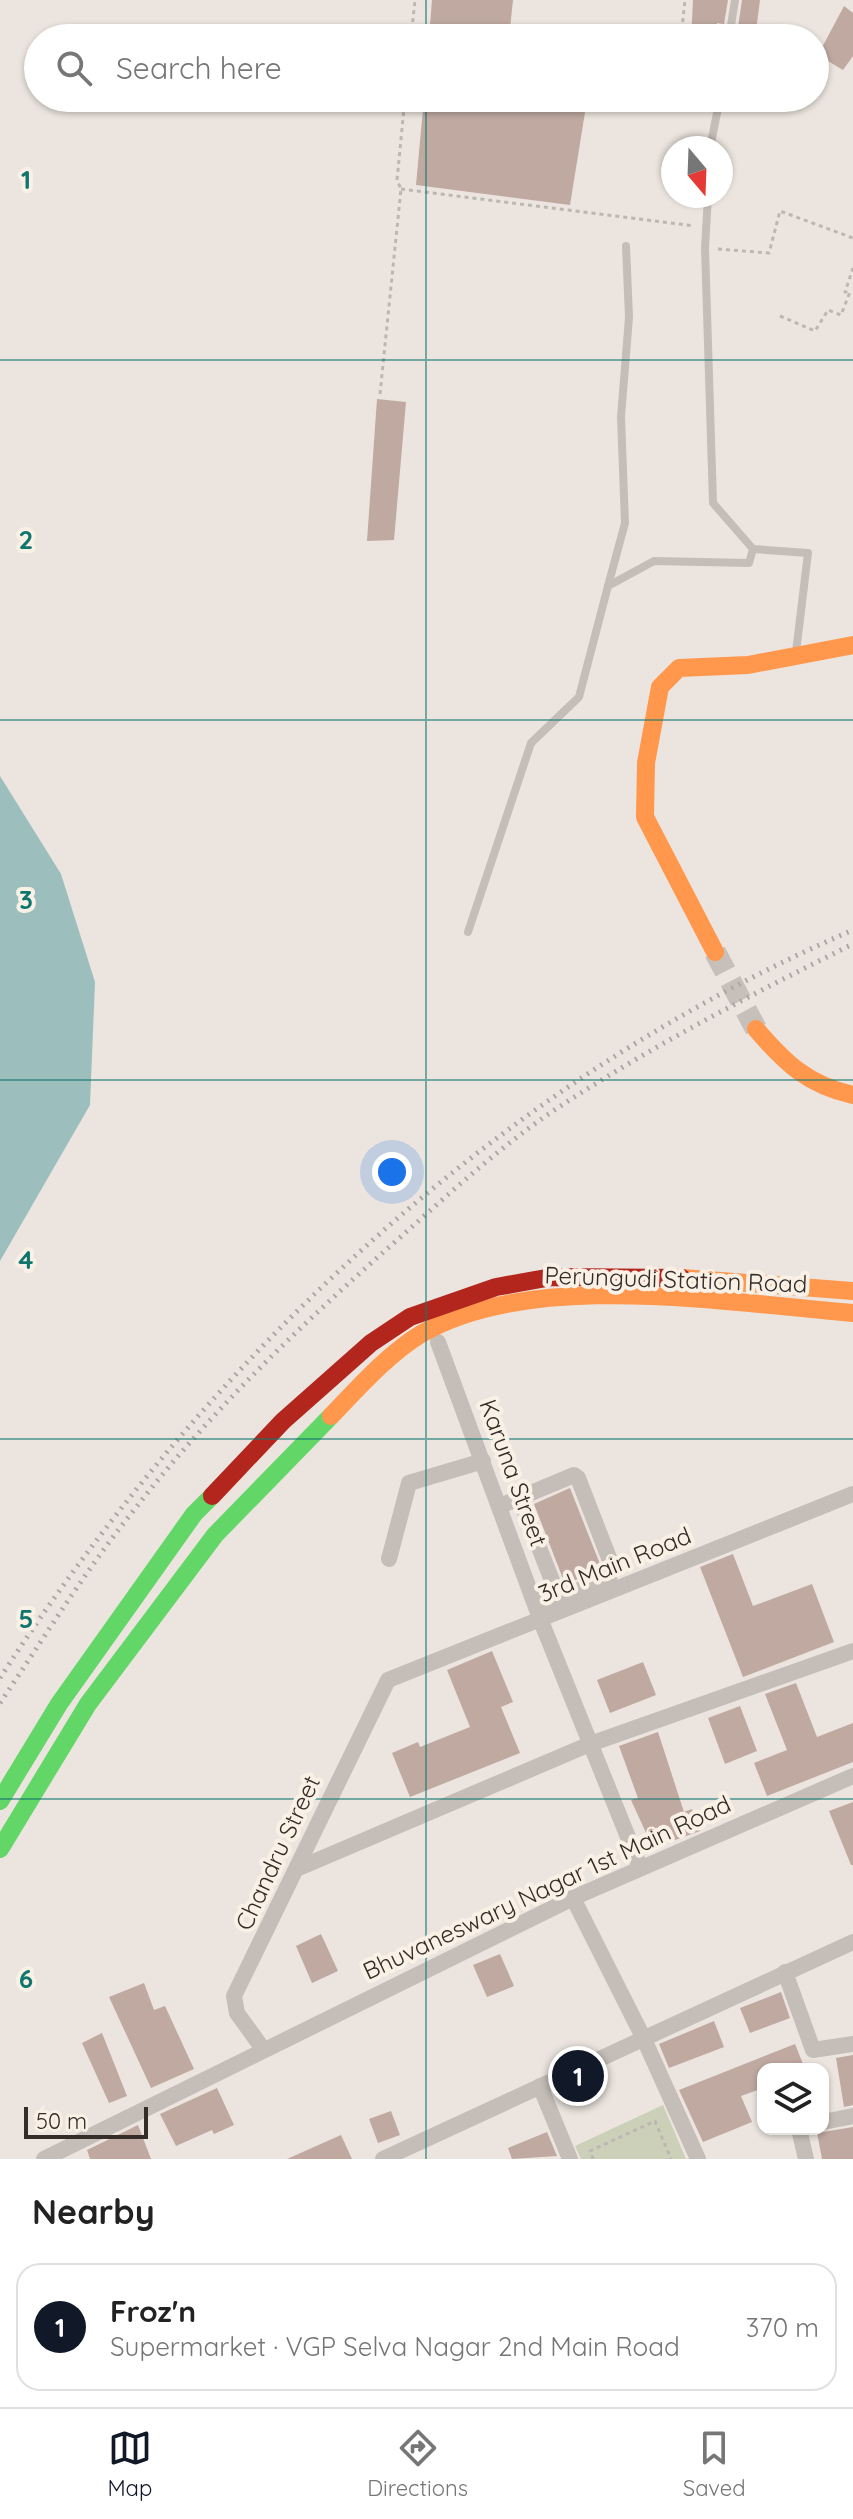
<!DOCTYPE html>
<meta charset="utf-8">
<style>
:root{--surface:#fff;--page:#f2f2f2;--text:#222;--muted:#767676;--line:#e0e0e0;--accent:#111827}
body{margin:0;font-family:Quicksand,sans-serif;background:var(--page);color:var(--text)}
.controls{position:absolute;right:24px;bottom:24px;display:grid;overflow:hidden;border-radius:16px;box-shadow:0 2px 6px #0004}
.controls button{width:72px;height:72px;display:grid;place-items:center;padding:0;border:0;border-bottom:2px solid var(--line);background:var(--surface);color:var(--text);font:40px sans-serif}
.compass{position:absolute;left:661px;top:136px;width:72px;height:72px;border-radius:50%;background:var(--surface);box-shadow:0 2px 6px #0004;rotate:161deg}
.scale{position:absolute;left:24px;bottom:20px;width:124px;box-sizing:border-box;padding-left:8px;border:4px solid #352b27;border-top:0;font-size:22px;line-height:28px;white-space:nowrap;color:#352b27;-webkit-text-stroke:6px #f9f0e6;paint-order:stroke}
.you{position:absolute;left:392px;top:1172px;width:28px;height:28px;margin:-20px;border:6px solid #fff;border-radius:50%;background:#1a73e8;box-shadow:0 0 0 12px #1a73e833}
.badge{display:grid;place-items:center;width:52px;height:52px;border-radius:50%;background:var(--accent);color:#fff;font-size:26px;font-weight:700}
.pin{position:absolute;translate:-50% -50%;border:4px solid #fff;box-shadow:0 2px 8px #0006}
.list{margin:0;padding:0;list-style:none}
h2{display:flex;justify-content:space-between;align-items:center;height:104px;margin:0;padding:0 32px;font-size:34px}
h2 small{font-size:26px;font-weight:400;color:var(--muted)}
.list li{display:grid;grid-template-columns:52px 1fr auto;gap:24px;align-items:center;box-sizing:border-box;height:128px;margin:0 16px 16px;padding:0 16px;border:2px solid var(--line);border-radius:24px}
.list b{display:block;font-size:30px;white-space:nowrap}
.list p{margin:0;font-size:26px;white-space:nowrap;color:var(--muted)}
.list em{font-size:26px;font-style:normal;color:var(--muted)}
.icon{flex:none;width:44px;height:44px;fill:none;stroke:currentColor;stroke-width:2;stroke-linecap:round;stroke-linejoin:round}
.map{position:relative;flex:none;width:853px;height:2159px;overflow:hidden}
.search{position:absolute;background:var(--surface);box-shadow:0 2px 6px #0004;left:24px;right:24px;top:24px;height:88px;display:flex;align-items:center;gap:20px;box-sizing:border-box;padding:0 28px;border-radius:44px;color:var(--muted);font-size:30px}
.sheet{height:248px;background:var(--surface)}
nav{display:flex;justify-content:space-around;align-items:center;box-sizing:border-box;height:112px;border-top:2px solid var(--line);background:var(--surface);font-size:22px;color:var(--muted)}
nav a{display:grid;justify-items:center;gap:4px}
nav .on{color:var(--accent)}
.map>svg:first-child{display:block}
</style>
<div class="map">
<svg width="853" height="2159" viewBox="0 0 853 2159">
<rect width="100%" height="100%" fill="#ece5df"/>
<!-- green -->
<path fill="#cdd0b9" d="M663 2105 686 2159H581L575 2146Z"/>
<!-- water -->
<path fill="#9cbebc" d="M0 776 61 874 95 982 90 1105 0 1261Z"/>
<!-- building -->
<g fill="#bfa9a1">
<path d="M432 0H513L509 38H429Z"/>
<path d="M693 0H728L724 24 717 23V38H691Z"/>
<path d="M742 0H760L756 31 738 27Z"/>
<path d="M844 6 853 13V56L843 70 818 55Z"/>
<path d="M424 98 587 100 570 205 416 185Z"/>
<path d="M377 399 406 402 394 540 367 541Z"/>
<path d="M570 1488 600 1564 599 1571 565 1584 534 1504Z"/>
<path d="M733 1554 753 1606 812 1584 834 1642 743 1677 700 1567Z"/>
<path d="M492 1651 513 1702 501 1707 520 1753 410 1797 392 1753 418 1742 420 1747 470 1727 447 1670Z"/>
<path d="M643 1662 656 1695 610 1713 597 1680Z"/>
<path d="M796 1683 817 1737 853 1723V1762L767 1796 754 1763 787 1750 765 1694Z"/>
<path d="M740 1706 757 1751 725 1764 708 1718Z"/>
<path d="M658 1732 684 1812 692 1809 700 1831 653 1848 631 1800 638 1798 619 1746Z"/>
<path d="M853 1802V1865H851L829 1811Z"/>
<path d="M321 1934 338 1971 312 1983 296 1946Z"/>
<path d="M500 1954 514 1986 487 1997 473 1965Z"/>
<path d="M144 1983 154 2010 165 2006 194 2069 151 2088 109 1997Z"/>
<path d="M781 1992 790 2018 750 2033 740 2008Z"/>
<path d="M714 2021 724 2047 669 2068 659 2044Z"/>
<path d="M102 2033 127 2096 109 2103 82 2043Z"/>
<path d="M795 2044 805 2069H763V2088L741 2096 752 2122 703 2142 679 2090Z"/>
<path d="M853 2055V2105L844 2107 836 2058Z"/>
<path d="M217 2088 234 2125 214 2134 212 2130 176 2146 160 2114Z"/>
<path d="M391 2111 400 2135 378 2143 369 2119Z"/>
<path d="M138 2125 151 2159H90L87 2150Z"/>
<path d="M853 2127V2159H822L817 2133Z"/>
<path d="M547 2132 557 2156 512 2159 508 2148Z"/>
<path d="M341 2135 352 2159H287Z"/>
</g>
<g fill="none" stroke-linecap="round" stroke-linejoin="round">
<!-- secondary-tunnel -->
<path stroke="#c7c0ba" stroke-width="22" stroke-dasharray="22 11" stroke-linecap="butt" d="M715 952 756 1029"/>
<!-- path -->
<g stroke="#bdb6b1" stroke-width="3" stroke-dasharray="4 4" stroke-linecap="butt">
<path d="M411 38 415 0"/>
<path d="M681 38 685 0"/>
<path d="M695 98 708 102"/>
<path d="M401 189 694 226"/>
<path d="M718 249 769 253 780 211 853 238"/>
<path d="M780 316 815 331 828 310 841 315 850 292H845L853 268"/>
<path d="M380 394 401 189 397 180 405 98"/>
<path d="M593 2159 590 2151 655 2121 671 2159"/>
</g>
<!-- lane -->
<g stroke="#c5beb8" stroke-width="8">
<path d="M729 38 735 0"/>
<path d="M710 148 720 98"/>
<path d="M708 196 705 248 713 503 753 549 808 553 796 652"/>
<path d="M608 586 625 523 621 417 629 317 626 246"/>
<path d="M468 932 531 743 579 697 608 586 654 561 749 563 753 549"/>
</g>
<!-- street -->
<g stroke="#c5beb8" stroke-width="16">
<path d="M438 1342 541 1621 640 1867"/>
<path d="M519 1497 559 1598"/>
<path d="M500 1506 574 1475 578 1478 611 1563 609 1579 536 1606"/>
<path d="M389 1559 409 1483 483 1461"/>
<path d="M299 1868 590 1744 853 1651"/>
<path d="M573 1898 643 2037 698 2159"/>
<path d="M785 1972 813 2050 853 2044"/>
<path d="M263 2049 237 2013 234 1996 388 1680 853 1494"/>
<path d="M540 2086 570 2159"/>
<path d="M823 2122 853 2116"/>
<path d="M799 2129 806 2159"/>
<path d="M44 2159 573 1898 853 1776"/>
<path d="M383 2159 853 1942"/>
</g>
<!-- fast -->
<g stroke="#63d668" stroke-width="18">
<path d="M0 1801 59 1704 194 1514 212 1496"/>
<path d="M0 1849 88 1704 215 1535 331 1416"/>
</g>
<!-- slow -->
<g stroke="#ff974d" stroke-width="18">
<path d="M715 952 645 817 646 763 660 687 679 668 748 665 853 645"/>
<path d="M756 1029C785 1063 808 1085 853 1095"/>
<path d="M682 1278 853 1291"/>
<path d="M331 1416C358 1388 388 1354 421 1334 531 1269 730 1303 853 1313"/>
</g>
<!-- jam -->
<path stroke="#b3261e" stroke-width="18" d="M212 1496 283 1421 371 1343 410 1317 496 1287 552 1277 682 1278"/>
<!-- rail -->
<g stroke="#aca7a3" stroke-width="5" stroke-dasharray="2 6" stroke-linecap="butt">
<path d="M0 1678C207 1358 501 1081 853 930"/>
<path d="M0 1703C44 1638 85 1571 134 1510 213 1408 307 1319 404 1234 451 1192 500 1147 553 1111 648 1048 750 995 853 944"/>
</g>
</g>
<!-- grid -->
<path fill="none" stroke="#0f766e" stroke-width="2" stroke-opacity="0.55" d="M426 0V38M426 98V2159M0 360H853M0 720H853M0 1080H853M0 1439H853M0 1799H853"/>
<g text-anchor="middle" stroke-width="8" stroke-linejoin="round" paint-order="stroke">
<!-- street labels -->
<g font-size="24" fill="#352b27" stroke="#f9f0e6">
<text transform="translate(676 1280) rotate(2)" y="8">Perungudi Station Road</text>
<text transform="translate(513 1473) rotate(70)" y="8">Karuna Street</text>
<text transform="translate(615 1565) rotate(-22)" y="8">3rd Main Road</text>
<text transform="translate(278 1853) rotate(-65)" y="8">Chandru Street</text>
<text transform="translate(547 1888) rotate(-25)" y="8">Bhuvaneswary Nagar 1st Main Road</text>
</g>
</g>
<g font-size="26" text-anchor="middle" font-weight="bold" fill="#0f766e" stroke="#f9f0e6" stroke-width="8" stroke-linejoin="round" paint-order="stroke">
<text x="26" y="189">1</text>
<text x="26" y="549">2</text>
<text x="26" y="909">3</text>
<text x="26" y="1269">4</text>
<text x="26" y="1628">5</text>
<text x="26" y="1988">6</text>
</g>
</svg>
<div class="controls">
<button><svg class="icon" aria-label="layers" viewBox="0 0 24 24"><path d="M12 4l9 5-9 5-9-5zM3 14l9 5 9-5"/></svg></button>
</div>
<svg class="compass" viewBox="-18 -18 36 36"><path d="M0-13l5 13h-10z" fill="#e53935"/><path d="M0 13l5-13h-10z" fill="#767676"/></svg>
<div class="scale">50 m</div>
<div class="you"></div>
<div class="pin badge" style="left:578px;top:2076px">1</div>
<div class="search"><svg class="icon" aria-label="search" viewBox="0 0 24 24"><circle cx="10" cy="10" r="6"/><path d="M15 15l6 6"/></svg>Search here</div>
</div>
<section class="sheet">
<h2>Nearby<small></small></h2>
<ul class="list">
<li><span class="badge">1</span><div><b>Froz'n</b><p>Supermarket · VGP Selva Nagar 2nd Main Road</p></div><em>370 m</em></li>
</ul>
</section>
<nav>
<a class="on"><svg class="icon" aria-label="map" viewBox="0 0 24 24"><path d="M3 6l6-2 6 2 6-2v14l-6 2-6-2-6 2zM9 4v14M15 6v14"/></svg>Map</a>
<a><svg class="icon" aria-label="directions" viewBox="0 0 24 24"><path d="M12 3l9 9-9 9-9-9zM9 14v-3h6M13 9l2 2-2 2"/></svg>Directions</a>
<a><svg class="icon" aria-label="saved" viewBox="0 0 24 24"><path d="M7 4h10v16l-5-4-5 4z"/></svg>Saved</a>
</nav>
